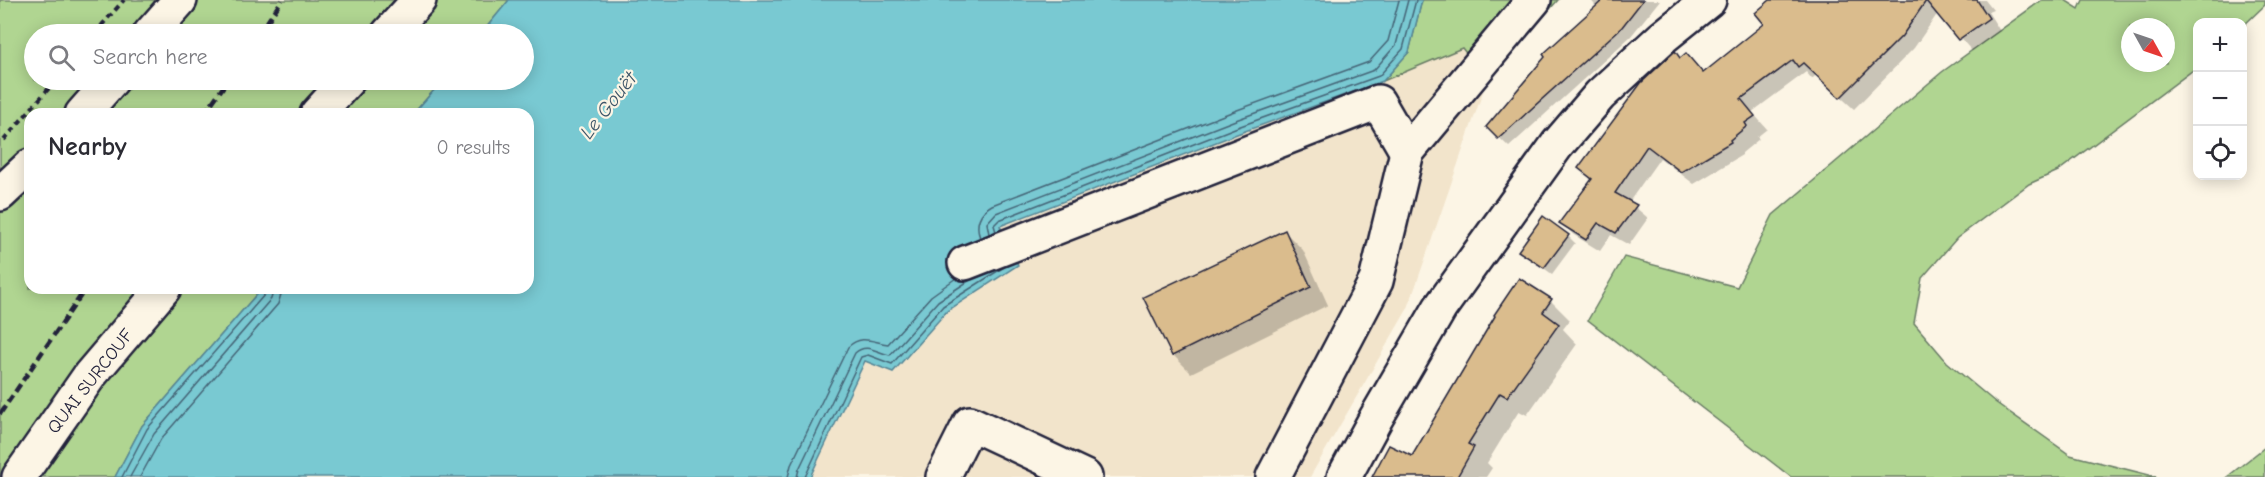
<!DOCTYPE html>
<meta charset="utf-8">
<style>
:root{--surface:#fff;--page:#f2f2f3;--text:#2b2b33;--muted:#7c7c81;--line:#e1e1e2}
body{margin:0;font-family:"Comic Neue",sans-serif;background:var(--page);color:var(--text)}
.controls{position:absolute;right:18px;top:18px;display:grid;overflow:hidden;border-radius:12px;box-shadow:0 3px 15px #0003}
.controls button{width:54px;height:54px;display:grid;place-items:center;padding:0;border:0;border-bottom:2px solid var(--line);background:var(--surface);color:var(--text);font:30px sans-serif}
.compass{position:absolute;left:2121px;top:18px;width:54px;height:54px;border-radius:50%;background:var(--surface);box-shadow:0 3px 15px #0003;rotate:130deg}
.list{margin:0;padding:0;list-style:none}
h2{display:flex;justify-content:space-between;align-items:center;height:78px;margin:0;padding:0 24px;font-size:26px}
h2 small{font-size:20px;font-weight:400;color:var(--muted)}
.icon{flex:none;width:33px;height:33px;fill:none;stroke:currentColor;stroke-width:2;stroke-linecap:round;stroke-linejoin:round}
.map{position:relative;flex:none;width:2265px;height:477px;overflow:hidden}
.search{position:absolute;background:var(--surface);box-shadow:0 3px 15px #0003;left:24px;top:24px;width:510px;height:66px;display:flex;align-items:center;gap:15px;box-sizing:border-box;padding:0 21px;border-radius:33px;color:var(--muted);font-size:22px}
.panel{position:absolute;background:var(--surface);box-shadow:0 3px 15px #0003;left:24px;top:108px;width:510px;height:186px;border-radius:18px}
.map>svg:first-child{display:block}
</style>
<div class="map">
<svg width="2265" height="477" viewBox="0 0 2265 477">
<rect width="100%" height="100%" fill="#fcf5e5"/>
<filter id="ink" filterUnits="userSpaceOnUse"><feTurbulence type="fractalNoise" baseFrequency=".0167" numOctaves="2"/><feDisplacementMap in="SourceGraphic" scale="12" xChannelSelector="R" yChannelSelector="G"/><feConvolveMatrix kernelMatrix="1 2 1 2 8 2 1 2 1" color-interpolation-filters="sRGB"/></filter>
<g filter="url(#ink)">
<!-- built -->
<path fill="#f2e4cb" d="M1462 48 1487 80 1408 308 1310 477H810L866 360 893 372 947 311 1018 265 1000 226 1237 134 1383 81Z"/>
<!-- green -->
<g fill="#b0d591" stroke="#697c66" stroke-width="1.5" fill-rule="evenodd">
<path d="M0 0H509L481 34H34V80H443L413 114H30V288H262L142 426 115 477H0Z"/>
<path d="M1422 0H1558L1487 80 1462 48 1383 81 1409 52Z"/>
<path d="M2042 0H2065L2079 9 2083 0H2265V5L2243 26 2242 22H2198L2197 67 2058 171 2029 184 1957 238 1922 278 1914 323 1947 362 1995 402 2070 455 2157 477H1791L1588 320 1624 257 1737 287 1773 215 1942 72ZM2130 27H2166V63H2130Z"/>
<path d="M2265 447V477H2227Z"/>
</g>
<!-- water -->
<path fill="#79c9d2" stroke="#568696" stroke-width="1.5" d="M509 0H1422L1409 52 1383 81 1237 134 1000 226 1018 265 947 311 893 372 865 361 810 477H115L142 426 262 288H528V114H413L443 80H524V34H481Z"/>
<!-- shadow -->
<g fill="#0003">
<path d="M1591 0H1660L1631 36 1509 147 1488 127 1597 8Z"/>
<path d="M1773 0H1985L1993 10 1988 12 2000 31 1972 51 1938 13 1914 48 1854 109 1816 75 1812 79 1806 72 1752 112 1767 129 1757 137 1759 139 1742 153V155L1694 184 1660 158 1629 202 1648 218 1629 245 1611 235 1600 251 1574 235 1561 223 1592 181 1580 168 1675 53 1704 74 1766 25Z"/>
<path d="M1285 232 1303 250 1328 305 1191 373 1173 355Z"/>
<path d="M1568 236 1575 243 1552 274 1520 251Z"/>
<path d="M1551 301 1570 320 1563 329 1577 344 1527 415 1519 411 1487 463 1492 468 1486 477H1374L1412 458Z"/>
</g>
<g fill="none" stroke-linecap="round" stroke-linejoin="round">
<!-- shore -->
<g stroke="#456577" stroke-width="1.5">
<path d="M996 232 994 225 999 220 1235 128 1379 76 1403 49 1416 0"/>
<path d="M989 234 987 223 996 213 1233 121 1374 70 1396 45 1408 0"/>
<path d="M980 238C975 224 979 212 992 205L1229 113 1369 62 1388 41 1399 0"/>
<path d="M122 477 147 429 265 294 266 288"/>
<path d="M130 477 154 434 271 299 274 288"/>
<path d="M140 477 161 439 278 304 283 288"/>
<path d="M788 477 791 465 848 347C862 334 872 342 888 344L931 296 956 278"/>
<path d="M797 477 799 469 855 353C867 342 877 353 890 355L938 301 970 280"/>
<path d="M805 477 861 357 868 355 892 364 943 306 1004 267"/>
</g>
</g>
<!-- building -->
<g fill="#dabc8d" stroke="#22223b" stroke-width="1.5">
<path d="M1603 0H1643L1622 27 1498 139 1486 127 1545 57 1543 54Z"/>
<path d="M1770 0H1977L1989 18 1958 40 1926 1 1902 36 1840 98 1803 63 1798 67 1793 60 1741 99 1755 116 1745 123 1747 126 1730 140 1731 142 1681 172 1647 146 1615 193 1637 205 1616 233 1598 223 1586 240 1559 223 1592 179 1578 168 1641 83 1675 51 1680 58 1686 53 1703 73 1764 24 1755 13Z"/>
<path d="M1543 216 1569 235 1544 268 1518 251Z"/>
<path d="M1285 230 1311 287 1172 356 1143 297Z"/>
<path d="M1519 278 1552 299 1543 312 1559 324 1507 397 1500 393 1468 444 1474 447 1457 477H1372L1389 445 1412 456 1495 316 1494 315Z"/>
</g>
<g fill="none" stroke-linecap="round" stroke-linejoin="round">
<defs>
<g id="minor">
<path d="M150 34 180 0"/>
<path d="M388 34 419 0"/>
<path d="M82 114 112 80"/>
<path d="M317 114 348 80"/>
<path d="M0 194 30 166"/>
<path d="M965 263 1378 102 1407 152"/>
<path d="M19 477 90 375 164 288"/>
<path d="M943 477 970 423 1085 477"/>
<path d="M1273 477 1376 281 1407 152 1534 0"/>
<path d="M1344 477 1376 418 1440 308 1557 145 1600 95 1663 37 1709 0"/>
</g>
</defs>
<!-- minor casing -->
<use href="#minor" stroke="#22223b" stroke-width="38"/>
<!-- path -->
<g stroke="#22223b" stroke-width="4" stroke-dasharray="6 4.5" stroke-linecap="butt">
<path d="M94 34 124 0"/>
<path d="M4 140 56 80"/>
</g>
<!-- minor -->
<use href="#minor" stroke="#fcf5e5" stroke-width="33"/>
<!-- rail -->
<g stroke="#22223b" stroke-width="4.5" stroke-dasharray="9 4.5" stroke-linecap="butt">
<path d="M259 34 282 0"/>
<path d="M204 114 228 80"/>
<path d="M0 414 86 288"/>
</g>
</g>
</g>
<g text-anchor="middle" stroke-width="4.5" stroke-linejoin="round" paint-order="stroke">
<!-- street labels -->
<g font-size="18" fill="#22223b" stroke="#fcf5e5">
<text transform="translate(90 381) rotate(-52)" y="6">QUAI SURCOUF</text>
</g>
<!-- water labels -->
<g font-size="20" font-style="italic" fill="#3c5468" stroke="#fcf5e5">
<text transform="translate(608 105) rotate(-52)" y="7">Le Gouët</text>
</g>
</g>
</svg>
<div class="controls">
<button>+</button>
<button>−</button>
<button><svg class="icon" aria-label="locate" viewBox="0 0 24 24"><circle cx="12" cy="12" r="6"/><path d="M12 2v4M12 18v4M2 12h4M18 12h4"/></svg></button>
</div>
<svg class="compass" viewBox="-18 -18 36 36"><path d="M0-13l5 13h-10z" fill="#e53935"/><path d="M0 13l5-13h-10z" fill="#7c7c81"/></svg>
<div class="search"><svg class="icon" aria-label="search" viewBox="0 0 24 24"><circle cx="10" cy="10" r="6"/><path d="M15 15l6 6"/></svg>Search here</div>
<section class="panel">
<h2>Nearby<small>0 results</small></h2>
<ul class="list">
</ul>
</section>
</div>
